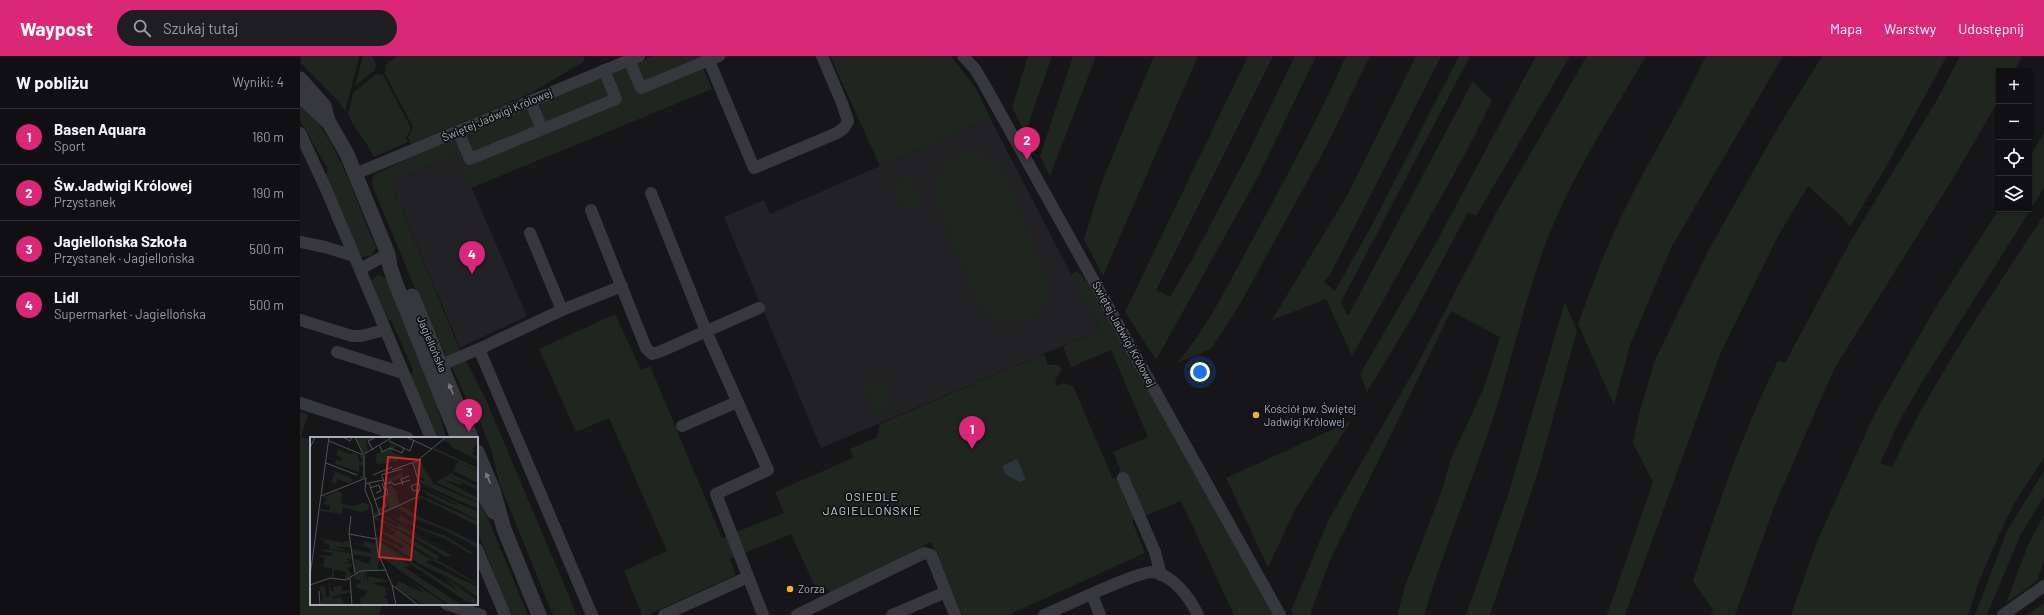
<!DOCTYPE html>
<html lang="pl">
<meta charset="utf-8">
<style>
:root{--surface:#101012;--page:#1e1e20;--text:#f1f3f6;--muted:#9c9d9f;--line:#303032;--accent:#db2777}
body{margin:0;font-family:Barlow,sans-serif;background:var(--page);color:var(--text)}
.controls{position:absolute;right:12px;top:12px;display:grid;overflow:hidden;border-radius:0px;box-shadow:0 1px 3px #0004}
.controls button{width:36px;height:36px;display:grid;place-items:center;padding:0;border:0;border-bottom:1px solid var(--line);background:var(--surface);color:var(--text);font:20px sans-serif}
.you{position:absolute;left:900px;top:316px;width:14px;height:14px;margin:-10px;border:3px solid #fff;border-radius:50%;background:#1a73e8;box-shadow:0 0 0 6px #1a73e833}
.badge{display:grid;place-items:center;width:26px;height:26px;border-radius:50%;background:var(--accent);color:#fff;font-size:13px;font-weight:700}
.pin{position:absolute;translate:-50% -33px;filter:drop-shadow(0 1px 2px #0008)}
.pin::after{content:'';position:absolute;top:21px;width:14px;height:12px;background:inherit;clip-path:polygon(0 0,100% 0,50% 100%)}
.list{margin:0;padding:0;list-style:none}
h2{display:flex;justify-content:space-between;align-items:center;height:52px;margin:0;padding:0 16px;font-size:17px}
h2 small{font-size:13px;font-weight:400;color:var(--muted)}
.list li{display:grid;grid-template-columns:26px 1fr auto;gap:12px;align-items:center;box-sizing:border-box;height:56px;padding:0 16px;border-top:1px solid var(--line)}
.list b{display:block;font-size:15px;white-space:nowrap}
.list p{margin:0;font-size:13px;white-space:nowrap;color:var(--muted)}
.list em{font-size:13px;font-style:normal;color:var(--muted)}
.icon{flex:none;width:22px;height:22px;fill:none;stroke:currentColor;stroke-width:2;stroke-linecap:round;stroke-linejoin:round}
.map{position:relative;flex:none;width:1744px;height:559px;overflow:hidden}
header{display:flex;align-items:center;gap:24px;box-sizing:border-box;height:56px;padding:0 20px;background:var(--accent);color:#fff}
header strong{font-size:19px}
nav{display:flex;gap:22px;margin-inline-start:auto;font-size:14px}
.search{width:280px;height:36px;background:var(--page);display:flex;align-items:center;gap:10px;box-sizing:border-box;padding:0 14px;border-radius:22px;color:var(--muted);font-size:15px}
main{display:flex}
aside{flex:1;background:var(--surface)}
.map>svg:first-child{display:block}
</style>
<header>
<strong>Waypost</strong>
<div class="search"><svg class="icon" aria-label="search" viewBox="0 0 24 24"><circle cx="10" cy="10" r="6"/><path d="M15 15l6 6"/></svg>Szukaj tutaj</div>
<nav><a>Mapa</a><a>Warstwy</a><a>Udostępnij</a></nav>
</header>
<main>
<aside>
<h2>W pobliżu<small>Wyniki: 4</small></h2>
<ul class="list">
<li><span class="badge">1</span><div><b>Basen Aquara</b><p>Sport</p></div><em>160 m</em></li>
<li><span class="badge">2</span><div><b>Św.Jadwigi Królowej</b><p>Przystanek</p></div><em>190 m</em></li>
<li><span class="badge">3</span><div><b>Jagiellońska Szkoła</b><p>Przystanek · Jagiellońska</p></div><em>500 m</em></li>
<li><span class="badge">4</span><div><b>Lidl</b><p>Supermarket · Jagiellońska</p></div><em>500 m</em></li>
</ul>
</aside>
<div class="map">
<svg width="1744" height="559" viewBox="0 0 1744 559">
<rect width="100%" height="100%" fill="#161618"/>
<!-- built -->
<g fill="#222225">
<path d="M690 62 800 274 521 392 424 161 464 144 470 158Z"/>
<path d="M157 98 227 260 160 292 91 127Z"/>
</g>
<!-- green -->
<g fill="#1e261f">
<path d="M2 0H59L54 23 51 24 53 25 45 55 39 46 0 6Z"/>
<path d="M63 0H72L76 8 75 14 55 30Z"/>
<path d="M97 0H285L283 6 231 37 111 88 108 82 113 71 84 16 86 14 85 9Z"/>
<path d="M353 0H430L403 12 412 33 171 132 157 98 91 127 156 285 186 344 277 559H253L199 426 191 393 178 360 166 342 114 230 73 131 72 124 75 118 116 99Z"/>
<path d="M530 0H651L677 34 690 62 580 110Z"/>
<path d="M728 0H752L725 78 712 51Z"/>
<path d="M773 0H796L750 120 740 100Z"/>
<path d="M854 0H898L803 220 784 183 803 123Z"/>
<path d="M948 0H973L856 234 870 241 893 202 946 101 995 0H1016L959 119 856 304 825 256Z"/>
<path d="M1046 0H1070L1026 91 939 250 911 293 877 307C909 270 930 224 954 181 986 121 1019 62 1046 0Z"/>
<path d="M1116 0H1141L1031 217 1024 226 1035 235 1072 169 1159 0H1170L1041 246 1048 260 1173 25 1192 45 1169 91 1052 300 1026 243 972 264 1048 138Z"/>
<path d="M1236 0H1270L1176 160 1168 156 1114 258 1067 336 1060 318 1136 187Z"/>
<path d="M1287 0H1346C1317 50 1285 99 1261 151 1231 215 1217 286 1196 353 1174 422 1145 489 1124 559H1097L1105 530 1142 434 1150 405 1183 334 1200 281 1151 255 1030 504 1010 559H993L991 555 1028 465 1115 313 1197 155Z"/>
<path d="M1406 0H1483L1371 192 1330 289 1314 349 1278 268C1289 239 1298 211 1311 183 1338 120 1377 62 1406 0Z"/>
<path d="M1522 0H1647L1587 109 1550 171 1542 161 1508 130 1477 182 1421 296 1325 559H1307L1353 426 1333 387 1339 358 1355 304 1408 195 1476 75Z"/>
<path d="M1660 0H1722L1714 15H1699V44L1652 124 1534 313 1476 446 1435 559H1411L1413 554 1393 525C1417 451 1443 375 1478 305L1485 307 1550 186 1637 44Z"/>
<path d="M76 18 83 19 111 72 106 82 108 86 74 101C66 85 56 74 48 59L53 37Z"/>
<path d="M0 45C42 90 52 137 76 191L72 199 58 202 24 122 28 113 0 65Z"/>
<path d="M1744 77V132L1621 328 1600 364 1580 407 1592 411C1634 322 1690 242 1744 159V401L1714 448 1699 479 1679 525 1668 559H1491L1516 488 1574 359 1637 249 1699 153H1729V102Z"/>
<path d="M668 96C682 99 691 102 703 111L748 227C752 253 721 276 697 265 689 262 684 256 678 250L637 149C631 121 641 104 668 96Z"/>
<path d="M612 119 623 147 604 154 593 127Z"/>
<path d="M777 215 787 226 796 241 975 559H934L881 445 832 465 845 497 708 559H662L631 486 530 538 528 533 518 537 491 478 430 503 436 519 347 559H342L324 515 367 495 309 362 276 376 239 293 315 258 341 314 350 310 422 482 484 457 475 436 553 402 550 393 577 381 580 368 744 298 748 309 756 308 762 312 755 325 757 330 764 327 773 330 813 423 818 420 820 413 813 396 848 381 811 294 771 311 763 290 800 274 771 218Z"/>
<path d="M78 219 88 223 130 323 146 382H136L111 320 113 314 91 264H88L70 230 72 224Z"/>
<path d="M1265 246 1277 275 1239 413 1190 559H1166L1208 439Z"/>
<path d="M582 322 594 352 578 359 565 329Z"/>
<path d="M0 356 8 358 1 381 11 384V548H82L79 559H0Z"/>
<path d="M1051 365 996 452 968 511 926 422Z"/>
<path d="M1744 415V440L1720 480 1687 559H1675L1707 475Z"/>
<path d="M177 436 228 559H211L177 475Z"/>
<path d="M1744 459V505L1737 525 1706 547 1728 489Z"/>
<path d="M1744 547V559H1727Z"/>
</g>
<!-- water -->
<path fill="#2c353c" d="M717 403 726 424 720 426 706 419 702 410Z"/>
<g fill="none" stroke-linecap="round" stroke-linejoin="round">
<!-- minor -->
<g stroke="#37383d" stroke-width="12">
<path d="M407 0 454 112 537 77 544 72 548 65 542 47 522 0"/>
<path d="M663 0 675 13 684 28 980 559"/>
<path d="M329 4 341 32 419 0"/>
<path d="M230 45 242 73"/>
<path d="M158 75 170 103 316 43 304 14"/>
<path d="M0 77 26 133 131 382"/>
<path d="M55 118 339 0"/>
<path d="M351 137 406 275 468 414 416 438 463 559"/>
<path d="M291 154 346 292 352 298 359 296 459 252"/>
<path d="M230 177 262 254"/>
<path d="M0 186 25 191 54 200"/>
<path d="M60 213 88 198"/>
<path d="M0 264 52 280H61L85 274"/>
<path d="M179 293 292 559"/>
<path d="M37 296 103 317"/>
<path d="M134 312 181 292 262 254 322 230"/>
<path d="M0 347 108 382"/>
<path d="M382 370 437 346"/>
<path d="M823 422 855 496 861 519"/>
<path d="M177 493 205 559"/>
<path d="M792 539 800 559"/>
<path d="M146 548 181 559"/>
<path d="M364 559 448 521"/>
<path d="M497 559 624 497 631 499 655 559"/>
<path d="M592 559 646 536"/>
<path d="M744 559C763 551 838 515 853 516 873 519 890 542 898 559"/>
<path d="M1703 559 1744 530"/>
</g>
<!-- tertiary -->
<g stroke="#37383d" stroke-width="15">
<path d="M0 23 24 50 28 65 47 98 88 198 90 211 96 228 158 382"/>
<path d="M0 39 27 65"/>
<path d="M112 240 171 382"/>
<path d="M177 396 193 434 204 473 239 559"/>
<path d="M177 426 194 456"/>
</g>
</g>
<!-- one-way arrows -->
<defs><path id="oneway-solid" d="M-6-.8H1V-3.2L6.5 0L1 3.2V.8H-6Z"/></defs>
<g fill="#757881">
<use href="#oneway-solid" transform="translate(151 333) rotate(-113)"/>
<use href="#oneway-solid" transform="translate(188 422) rotate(-113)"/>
</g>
<!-- markers -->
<g fill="#f2b134" stroke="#111113" stroke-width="1.5">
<circle cx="956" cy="359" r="4"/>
<circle cx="490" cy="533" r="4"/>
</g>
<g text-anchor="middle" stroke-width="3.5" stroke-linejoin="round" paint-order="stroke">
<!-- street labels -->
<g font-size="11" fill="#a8adb8" stroke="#111113">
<text transform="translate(197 59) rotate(-23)" y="4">Świętej Jadwigi Królowej</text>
<text transform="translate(824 278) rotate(61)" y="4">Świętej Jadwigi Królowej</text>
<text transform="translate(132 288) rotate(67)" y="4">Jagiellońska</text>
</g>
<!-- poi labels -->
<g font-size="11" fill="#a8adb8" stroke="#111113" text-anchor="start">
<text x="964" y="357">Kościół pw. Świętej<tspan x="964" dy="13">Jadwigi Królowej</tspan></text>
<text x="498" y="537">Zorza</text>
</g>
<!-- neighbourhood labels -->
<g font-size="12" letter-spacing="1" fill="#c9ccd4" stroke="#111113">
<text x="572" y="445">OSIEDLE<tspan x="572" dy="14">JAGIELLOŃSKIE</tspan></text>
</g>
</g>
<!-- overview -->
<g transform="translate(10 381)">
<rect width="168" height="168" fill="#161618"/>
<path d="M49 0H65L56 4 58 14 53 16 47 2ZM137 0H168V6L162 12 165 14 162 17 168 20V23L141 10V7L134 4 131 6ZM81 7 86 9 82 15 93 19 86 25 81 23 80 26 67 27 65 18 79 11ZM125 11 168 31V34L148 25 168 35V46L144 34 142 37 168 50V53L139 39 152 46 151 48 132 42 168 61V65L126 45 142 36 148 24 123 13ZM28 12 39 17 46 16 50 25H52L50 18 53 19 55 37 53 41 50 42V40L54 38 53 28 49 29V35L25 27 26 23 31 24 33 21 26 18ZM109 23 124 47 168 66V72L110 46 109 42 114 44 115 42 108 39 104 27ZM21 33 40 40 43 44 39 46 28 42 25 47 21 45 25 36ZM92 35 93 40 80 45 85 54H88L86 56 90 68 64 79V76L80 71 73 59 79 57 76 50 80 49 76 40 80 42ZM111 49 168 75V83L119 59 111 52 141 66 149 68ZM27 54 32 56 31 67 44 69 54 65 59 68 58 73 50 75 33 70 32 77 10 74V72L20 73V68L13 67 18 61H12ZM109 58 168 84V89L112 61 108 63ZM91 69 114 82 147 96 168 107V111L133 92 105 82 88 71ZM71 78 78 80 106 99 143 119 136 120 95 95 64 82 65 80 88 90 89 88ZM90 78 111 91 134 98 163 116 160 117 137 103 108 91 91 81 107 92 137 105 110 94 90 82 101 91 87 82 90 81ZM85 83 112 100 147 118 108 99ZM65 84 89 94 130 120 126 122 168 147V148L146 136 132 128 122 123 115 125 168 150V160L141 142 122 132 142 144 168 163 130 137 108 126 84 109 70 102 68 104 148 154 136 142 168 164V168L156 164 78 112 101 129 94 130 151 168H139L71 120 70 118 75 120 69 117 66 99 92 111 94 109 65 92 85 99 110 116 122 123 125 122 83 97 87 95ZM6 100 34 106V104H39L41 110H24L42 115 20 112 19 107 13 106 16 104ZM66 103 70 121 67 133 45 135V122L59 127 61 120 44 118 42 112 60 116 62 112 40 105 53 108 55 104 64 107ZM15 112 43 117 44 122 37 121 39 125 33 126 44 127 37 132 42 137 38 142H35L36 135 28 133H24V140H22V131L13 130 15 121 7 118 22 119 23 116 13 114ZM55 134 54 145 57 135V145L59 139 79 144 62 146 77 151 75 153 77 157 72 161H77L79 168H51L50 161 56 158 57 154 45 150 52 143 41 142 47 141 43 139 46 136ZM18 142 21 154H24L23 150 31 149 32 154 40 153V155L22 160 23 162 31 160 34 167 10 168 13 160 9 150 15 149 16 160 20 159ZM88 144 114 156 105 147 137 168H113L104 161 102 163 101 159 98 160 86 150Z" fill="#1e261f"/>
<path fill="none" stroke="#505258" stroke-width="1" d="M33 0 40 4 42 0M45 0 53 17M96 0 122 12M19 4 53 18M79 4 100 14 104 3M70 9 72 15 80 11 92 16 94 11M0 11 5 0M63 13 58 4 66 0M54 17 83 0M54 18V41M16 26 47 38M82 33 107 24 136 0M63 38 82 30M71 38 92 32M56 41 55 53 62 70 68 116 82 148 86 168M59 46 73 43M72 46 76 58M109 46 101 49 103 54 110 53M55 47 59 46 70 78M74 47 82 45 84 48 100 43M93 48 91 42 99 39M60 51 69 48 71 54 66 56M11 59 56 41M64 63 78 57 72 39M68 74 76 69 73 59M41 79 39 97 45 136M64 80 107 60 110 50 103 26M39 97 66 102M0 139 19 0M40 141 42 168M0 148 20 141 36 143 50 134 76 133M82 148 108 168M9 154 10 168"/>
<path fill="#d62828" fill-opacity="0.15" stroke="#d62828" stroke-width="2" d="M78 20 110 23 101 123 69 120Z"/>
<rect width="168" height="168" fill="none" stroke="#a8adb8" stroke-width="2"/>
</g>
</svg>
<div class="controls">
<button>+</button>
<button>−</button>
<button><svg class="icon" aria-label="locate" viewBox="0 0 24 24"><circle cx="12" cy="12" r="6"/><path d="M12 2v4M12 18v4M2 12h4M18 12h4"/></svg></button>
<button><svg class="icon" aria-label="layers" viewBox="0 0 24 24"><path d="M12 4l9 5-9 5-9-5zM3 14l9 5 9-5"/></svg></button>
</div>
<div class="you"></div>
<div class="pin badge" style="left:672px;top:393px">1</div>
<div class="pin badge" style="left:727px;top:104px">2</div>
<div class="pin badge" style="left:169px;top:376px">3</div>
<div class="pin badge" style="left:172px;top:218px">4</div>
</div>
</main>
